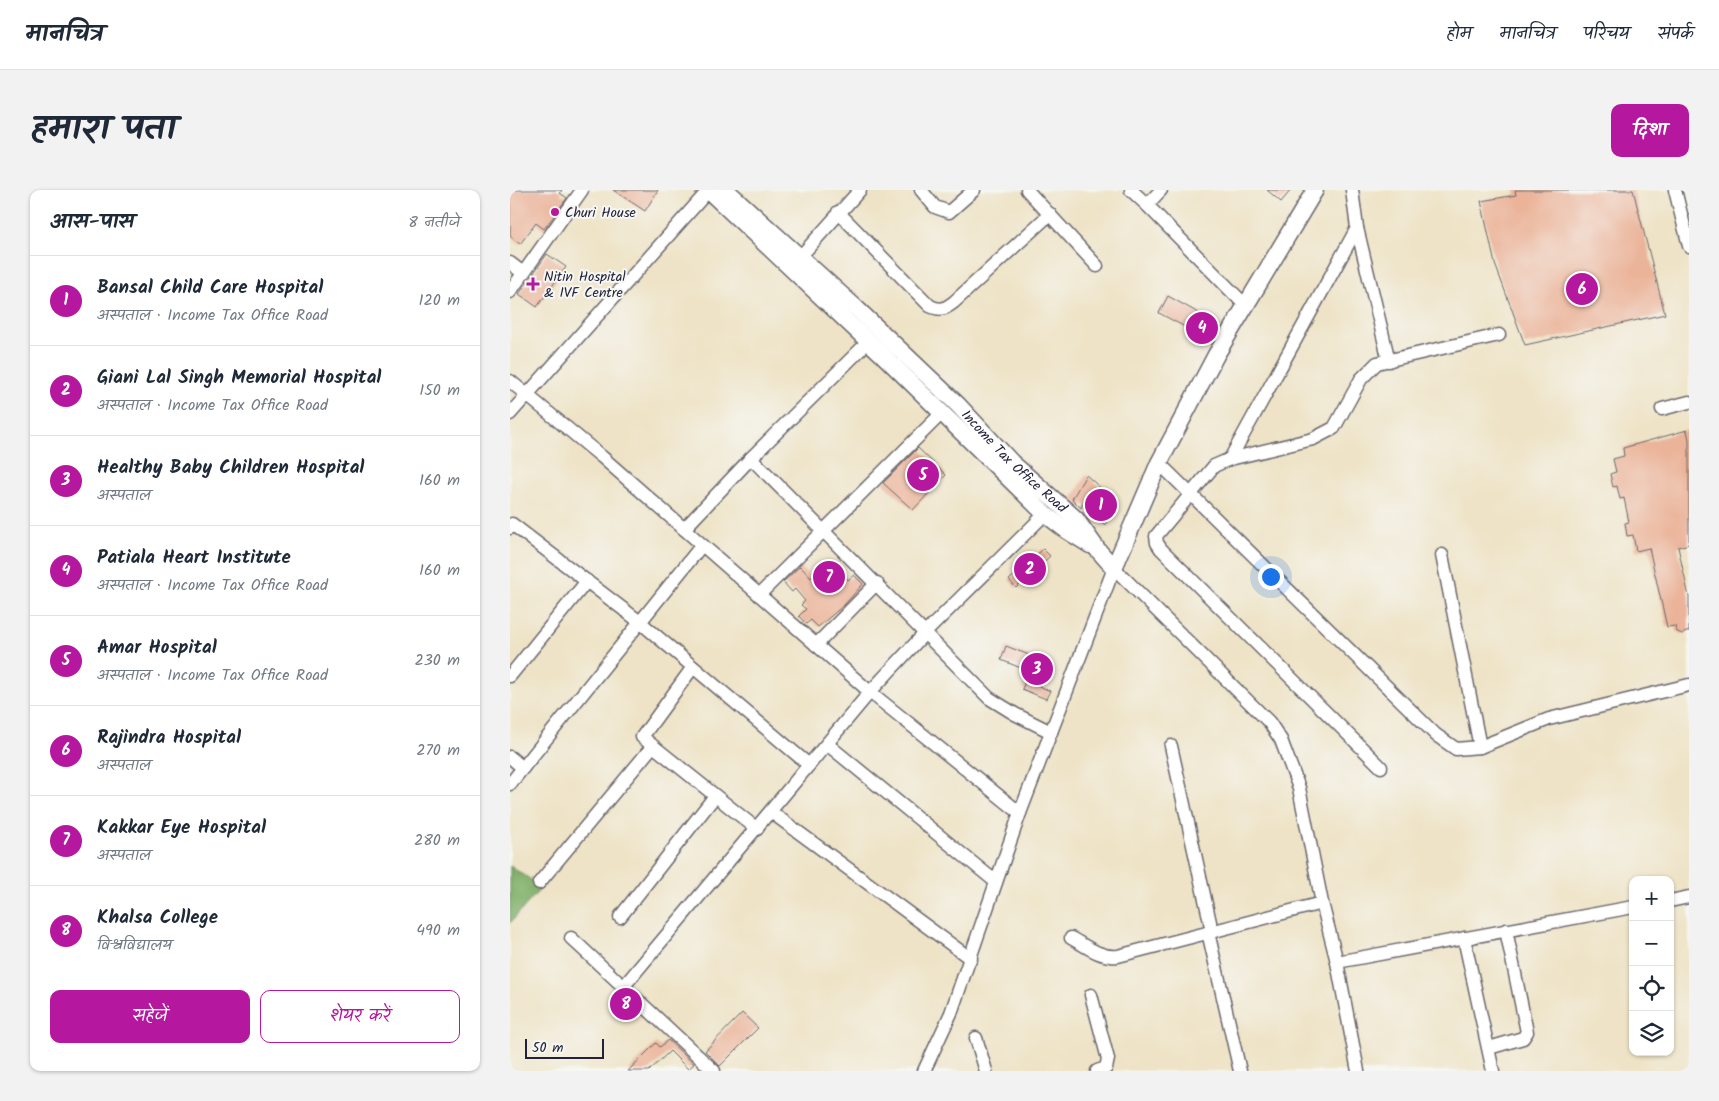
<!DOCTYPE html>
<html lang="hi">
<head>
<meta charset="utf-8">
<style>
  :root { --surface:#fff; --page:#f2f2f3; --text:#1f2937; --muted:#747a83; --line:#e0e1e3; --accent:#b5179e }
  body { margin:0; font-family:Kalam,"Playpen Sans Deva",sans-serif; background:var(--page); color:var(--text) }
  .controls { position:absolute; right:15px; bottom:15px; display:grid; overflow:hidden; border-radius:10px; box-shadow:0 1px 4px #0004 }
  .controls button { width:45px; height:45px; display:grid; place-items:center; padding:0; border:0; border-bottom:1px solid var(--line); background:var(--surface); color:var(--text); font:25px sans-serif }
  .scale { position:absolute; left:15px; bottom:12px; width:79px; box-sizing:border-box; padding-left:5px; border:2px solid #22223b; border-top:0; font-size:14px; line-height:18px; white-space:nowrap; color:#22223b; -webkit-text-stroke:4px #f6f6f2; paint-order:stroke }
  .you { position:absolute; left:760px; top:386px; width:18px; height:18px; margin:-12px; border:4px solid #fff; border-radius:50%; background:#1a73e8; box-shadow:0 0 0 8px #1a73e833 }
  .badge { display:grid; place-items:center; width:32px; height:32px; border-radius:50%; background:var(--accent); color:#fff; font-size:16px; font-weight:700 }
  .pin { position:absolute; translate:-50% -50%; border:2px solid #fff; box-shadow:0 1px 5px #0006 }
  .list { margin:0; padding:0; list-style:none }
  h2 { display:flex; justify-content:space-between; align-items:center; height:65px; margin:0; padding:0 20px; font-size:21px }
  h2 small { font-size:16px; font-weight:400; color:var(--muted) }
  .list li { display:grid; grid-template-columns:32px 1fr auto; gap:15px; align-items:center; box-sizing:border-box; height:90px; padding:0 20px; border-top:1px solid var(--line) }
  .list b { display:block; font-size:19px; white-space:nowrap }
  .list p { margin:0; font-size:16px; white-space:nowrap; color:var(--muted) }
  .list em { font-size:16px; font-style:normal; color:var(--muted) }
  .actions { display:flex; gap:10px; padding:15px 20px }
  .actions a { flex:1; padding:11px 0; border:1px solid var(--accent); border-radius:10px; text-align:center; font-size:18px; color:var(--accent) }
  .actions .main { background:var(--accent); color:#fff }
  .icon { flex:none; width:28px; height:28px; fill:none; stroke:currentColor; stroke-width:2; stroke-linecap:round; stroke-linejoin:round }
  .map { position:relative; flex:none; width:1179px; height:881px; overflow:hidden; border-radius:10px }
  header { display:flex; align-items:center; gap:30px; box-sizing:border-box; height:70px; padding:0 25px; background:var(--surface); border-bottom:1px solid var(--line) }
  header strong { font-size:24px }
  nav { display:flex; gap:28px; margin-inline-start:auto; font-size:18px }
  .intro { display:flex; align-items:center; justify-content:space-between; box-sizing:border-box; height:120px; padding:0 30px }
  h1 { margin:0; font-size:35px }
  .button { padding:12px 22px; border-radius:10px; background:var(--accent); color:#fff; font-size:18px; font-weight:700 }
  main { display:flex; gap:30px; padding:0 30px }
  aside { flex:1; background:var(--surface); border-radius:10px; box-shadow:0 1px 4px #0004 }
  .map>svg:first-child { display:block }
</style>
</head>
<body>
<header>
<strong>मानचित्र</strong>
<nav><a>होम</a><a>मानचित्र</a><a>परिचय</a><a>संपर्क</a></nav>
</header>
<div class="intro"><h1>हमारा पता</h1><a class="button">दिशा</a></div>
<main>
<aside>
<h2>आस-पास<small>8 नतीजे</small></h2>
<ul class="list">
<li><span class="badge">1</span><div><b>Bansal Child Care Hospital</b><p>अस्पताल · Income Tax Office Road</p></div><em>120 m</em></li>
<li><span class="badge">2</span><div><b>Giani Lal Singh Memorial Hospital</b><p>अस्पताल · Income Tax Office Road</p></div><em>150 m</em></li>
<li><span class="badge">3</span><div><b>Healthy Baby Children Hospital</b><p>अस्पताल</p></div><em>160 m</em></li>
<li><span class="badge">4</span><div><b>Patiala Heart Institute</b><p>अस्पताल · Income Tax Office Road</p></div><em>160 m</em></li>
<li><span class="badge">5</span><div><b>Amar Hospital</b><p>अस्पताल · Income Tax Office Road</p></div><em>230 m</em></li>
<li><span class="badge">6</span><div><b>Rajindra Hospital</b><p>अस्पताल</p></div><em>270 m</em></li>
<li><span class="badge">7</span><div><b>Kakkar Eye Hospital</b><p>अस्पताल</p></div><em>280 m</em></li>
<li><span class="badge">8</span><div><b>Khalsa College</b><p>विश्वविद्यालय</p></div><em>490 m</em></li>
</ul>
<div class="actions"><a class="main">सहेजें</a><a>शेयर करें</a></div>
</aside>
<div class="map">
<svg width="1179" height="881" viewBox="0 0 1179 881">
  <rect width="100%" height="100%" fill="#f6f6f2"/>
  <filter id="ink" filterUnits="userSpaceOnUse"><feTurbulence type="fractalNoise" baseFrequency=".02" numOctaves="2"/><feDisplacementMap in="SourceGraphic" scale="10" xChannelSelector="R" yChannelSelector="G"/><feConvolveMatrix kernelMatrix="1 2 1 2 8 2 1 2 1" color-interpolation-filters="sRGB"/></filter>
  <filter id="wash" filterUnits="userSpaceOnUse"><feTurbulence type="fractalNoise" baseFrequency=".0096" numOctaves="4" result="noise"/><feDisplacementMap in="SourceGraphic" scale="20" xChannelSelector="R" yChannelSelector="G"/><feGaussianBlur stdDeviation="1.12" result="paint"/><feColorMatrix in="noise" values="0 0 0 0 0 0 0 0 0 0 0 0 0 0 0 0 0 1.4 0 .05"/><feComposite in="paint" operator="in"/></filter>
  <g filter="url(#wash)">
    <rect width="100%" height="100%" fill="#eee3c6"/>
    <path fill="#80b069" stroke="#516952" d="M 0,676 L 32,697 L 0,733 Z"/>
    <g id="blocks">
      <g fill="#ebb49a">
        <path d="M 0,0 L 52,0 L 50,3 L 57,8 L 34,39 L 26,33 L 10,54 L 0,46 Z"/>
        <path d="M 103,0 L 148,0 L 135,21 Z"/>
        <path d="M 757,0 L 781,0 L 771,12 Z"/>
        <path d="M 1005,0 L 1123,0 L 1155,124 L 1015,155 L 985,74 L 971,11 L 1006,5 Z"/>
        <path d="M 37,64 L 56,77 L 27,117 L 9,104 Z"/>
        <path d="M 658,106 L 710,135 L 701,151 L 649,123 Z"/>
        <path d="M 1177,240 L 1179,250 L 1179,354 L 1168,357 L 1179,407 L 1179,441 L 1172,444 L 1166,441 L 1165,436 L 1157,437 L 1139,358 L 1126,361 L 1123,345 L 1117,346 L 1115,333 L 1119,332 L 1114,308 L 1110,309 L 1107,296 L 1103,297 L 1100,284 L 1106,282 L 1103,269 L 1114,266 L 1113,258 Z"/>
        <path d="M 408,258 L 436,285 L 403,320 L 373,293 Z"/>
        <path d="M 576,285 L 594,301 L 595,300 L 606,314 L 595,335 L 573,313 L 571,318 L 562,309 Z"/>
        <path d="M 533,359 L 540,366 L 506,398 L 499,390 Z"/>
        <path d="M 324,373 L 338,390 L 344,385 L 353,394 L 334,415 L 308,437 L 301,430 L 296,434 L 289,426 L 296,419 L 291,415 L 295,411 L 285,399 L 282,402 L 273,392 L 290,376 L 301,388 L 311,379 L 314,382 Z"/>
        <path d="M 496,456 L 537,472 L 527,495 L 540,501 L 536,509 L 512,499 L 518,485 L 510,481 L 511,478 L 491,470 Z"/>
        <path d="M 232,823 L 248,838 L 210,876 L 195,861 Z"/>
        <path d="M 158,850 L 184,874 L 178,879 L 160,861 L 139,881 L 118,881 L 146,853 L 150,857 Z"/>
      </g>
    </g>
  </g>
  <g filter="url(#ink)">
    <use href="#blocks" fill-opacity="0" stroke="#69666c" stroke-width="1"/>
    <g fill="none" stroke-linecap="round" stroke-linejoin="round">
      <g stroke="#69666c" stroke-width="15">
        <g id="minor">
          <path d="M 411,0 L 425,17 L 439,22 L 464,0"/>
          <path d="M 517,0 L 587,76"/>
          <path d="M 621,0 L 637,15 L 651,0"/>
          <path d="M 842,0 L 847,38 L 879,171"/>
          <path d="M 1165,0 L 1179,56"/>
          <path d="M 637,15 L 735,115"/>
          <path d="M 328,22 L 420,116 C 431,121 435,119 444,112 L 540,24"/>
          <path d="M 289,68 L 350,0"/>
          <path d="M 0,73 L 13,83"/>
          <path d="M 0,102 L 72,0"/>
          <path d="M 358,152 L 241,268 L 479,508 L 505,524 L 541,542"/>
          <path d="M 0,191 L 92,267 L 360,502 L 510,623"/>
          <path d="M 1152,219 L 1179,212"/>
          <path d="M 0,224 L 198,1"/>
          <path d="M 720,269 L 847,38"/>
          <path d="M 649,273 L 926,545 L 946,559 L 970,557 L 1039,529 L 1179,495"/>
          <path d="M 0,338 L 2,334 L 130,432 L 299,575"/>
          <path d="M 174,339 L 241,268"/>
          <path d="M 932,365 L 970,557"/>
          <path d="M 249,405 L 431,224"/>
          <path d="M 306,455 L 367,393"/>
          <path d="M 183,477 L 132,547 L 247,639"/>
          <path d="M 0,486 L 77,391"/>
          <path d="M 317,554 L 486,692"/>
          <path d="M 661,556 L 702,741"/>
          <path d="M 0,567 L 13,578"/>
          <path d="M 871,577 L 651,359 L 647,353 L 646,346 L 704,276 L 720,269 L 803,249 L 824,238 L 851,189 L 867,173 L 989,145"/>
          <path d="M 0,594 L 192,355"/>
          <path d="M 261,622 L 461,769"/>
          <path d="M 29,693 L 142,557"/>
          <path d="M 1160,711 L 1179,707"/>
          <path d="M 110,727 L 205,606"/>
          <path d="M 698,742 L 730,881"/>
          <path d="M 61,748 L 204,881"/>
          <path d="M 561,748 C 576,756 590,768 608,766 L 812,713"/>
          <path d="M 954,748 L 983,881"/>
          <path d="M 827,772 L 1123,717"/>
          <path d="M 114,796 L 360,502 L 416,442 L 535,324"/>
          <path d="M 581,805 L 598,869 L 596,878 L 587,881"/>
          <path d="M 466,848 L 476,881"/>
          <path d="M 979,858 L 1013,848 L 1017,842 L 996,740"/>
          <path d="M 414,881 L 441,823 L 510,623 L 604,378 L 759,532 L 771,550 L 789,598 L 812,713 L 827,772 L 848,881"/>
        </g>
      </g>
      <g stroke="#69666c" stroke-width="19">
        <g id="major">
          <path d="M 198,0 L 375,167 L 535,324 L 556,340 L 580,355"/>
          <path id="s1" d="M 216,0 L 346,118 L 448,215 L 502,273 L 566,329 L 587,359 L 604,378 L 649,273 L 706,165 L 805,0"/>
        </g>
      </g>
      <use href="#minor" stroke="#fff" stroke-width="12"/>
      <use href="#major" stroke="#fff" stroke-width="16"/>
    </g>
  </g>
  <g fill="#b5179e" stroke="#f6f6f2" stroke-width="2">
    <circle cx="45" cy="22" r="5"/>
    <path d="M20.5 86.5h5v5h5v5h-5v5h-5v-5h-5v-5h5z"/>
  </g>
  <g text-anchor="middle" stroke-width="4" stroke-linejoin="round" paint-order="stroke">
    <g font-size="14" fill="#22223b" stroke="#f6f6f2" text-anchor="start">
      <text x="55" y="27">Churi House</text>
      <text x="34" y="91">Nitin Hospital<tspan x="34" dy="16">&amp; IVF Centre</tspan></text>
    </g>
    <g font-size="14" fill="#22223b" stroke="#f6f6f2">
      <text dy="5" stroke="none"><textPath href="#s1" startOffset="396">Income Tax Office Road</textPath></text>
    </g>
  </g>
</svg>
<div class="controls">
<button>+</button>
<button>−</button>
<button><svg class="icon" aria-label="locate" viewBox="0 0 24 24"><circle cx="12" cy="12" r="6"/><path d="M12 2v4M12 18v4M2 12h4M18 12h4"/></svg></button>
<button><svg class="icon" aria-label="layers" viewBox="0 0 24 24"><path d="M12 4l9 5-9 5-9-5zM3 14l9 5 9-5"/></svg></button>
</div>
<div class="scale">50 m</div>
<div class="you"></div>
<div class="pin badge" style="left:591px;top:315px">1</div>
<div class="pin badge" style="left:520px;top:379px">2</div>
<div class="pin badge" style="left:527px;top:479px">3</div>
<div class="pin badge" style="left:692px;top:138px">4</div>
<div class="pin badge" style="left:413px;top:285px">5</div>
<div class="pin badge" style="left:1072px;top:99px">6</div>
<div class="pin badge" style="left:319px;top:387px">7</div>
<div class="pin badge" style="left:116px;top:814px">8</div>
</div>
</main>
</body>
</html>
